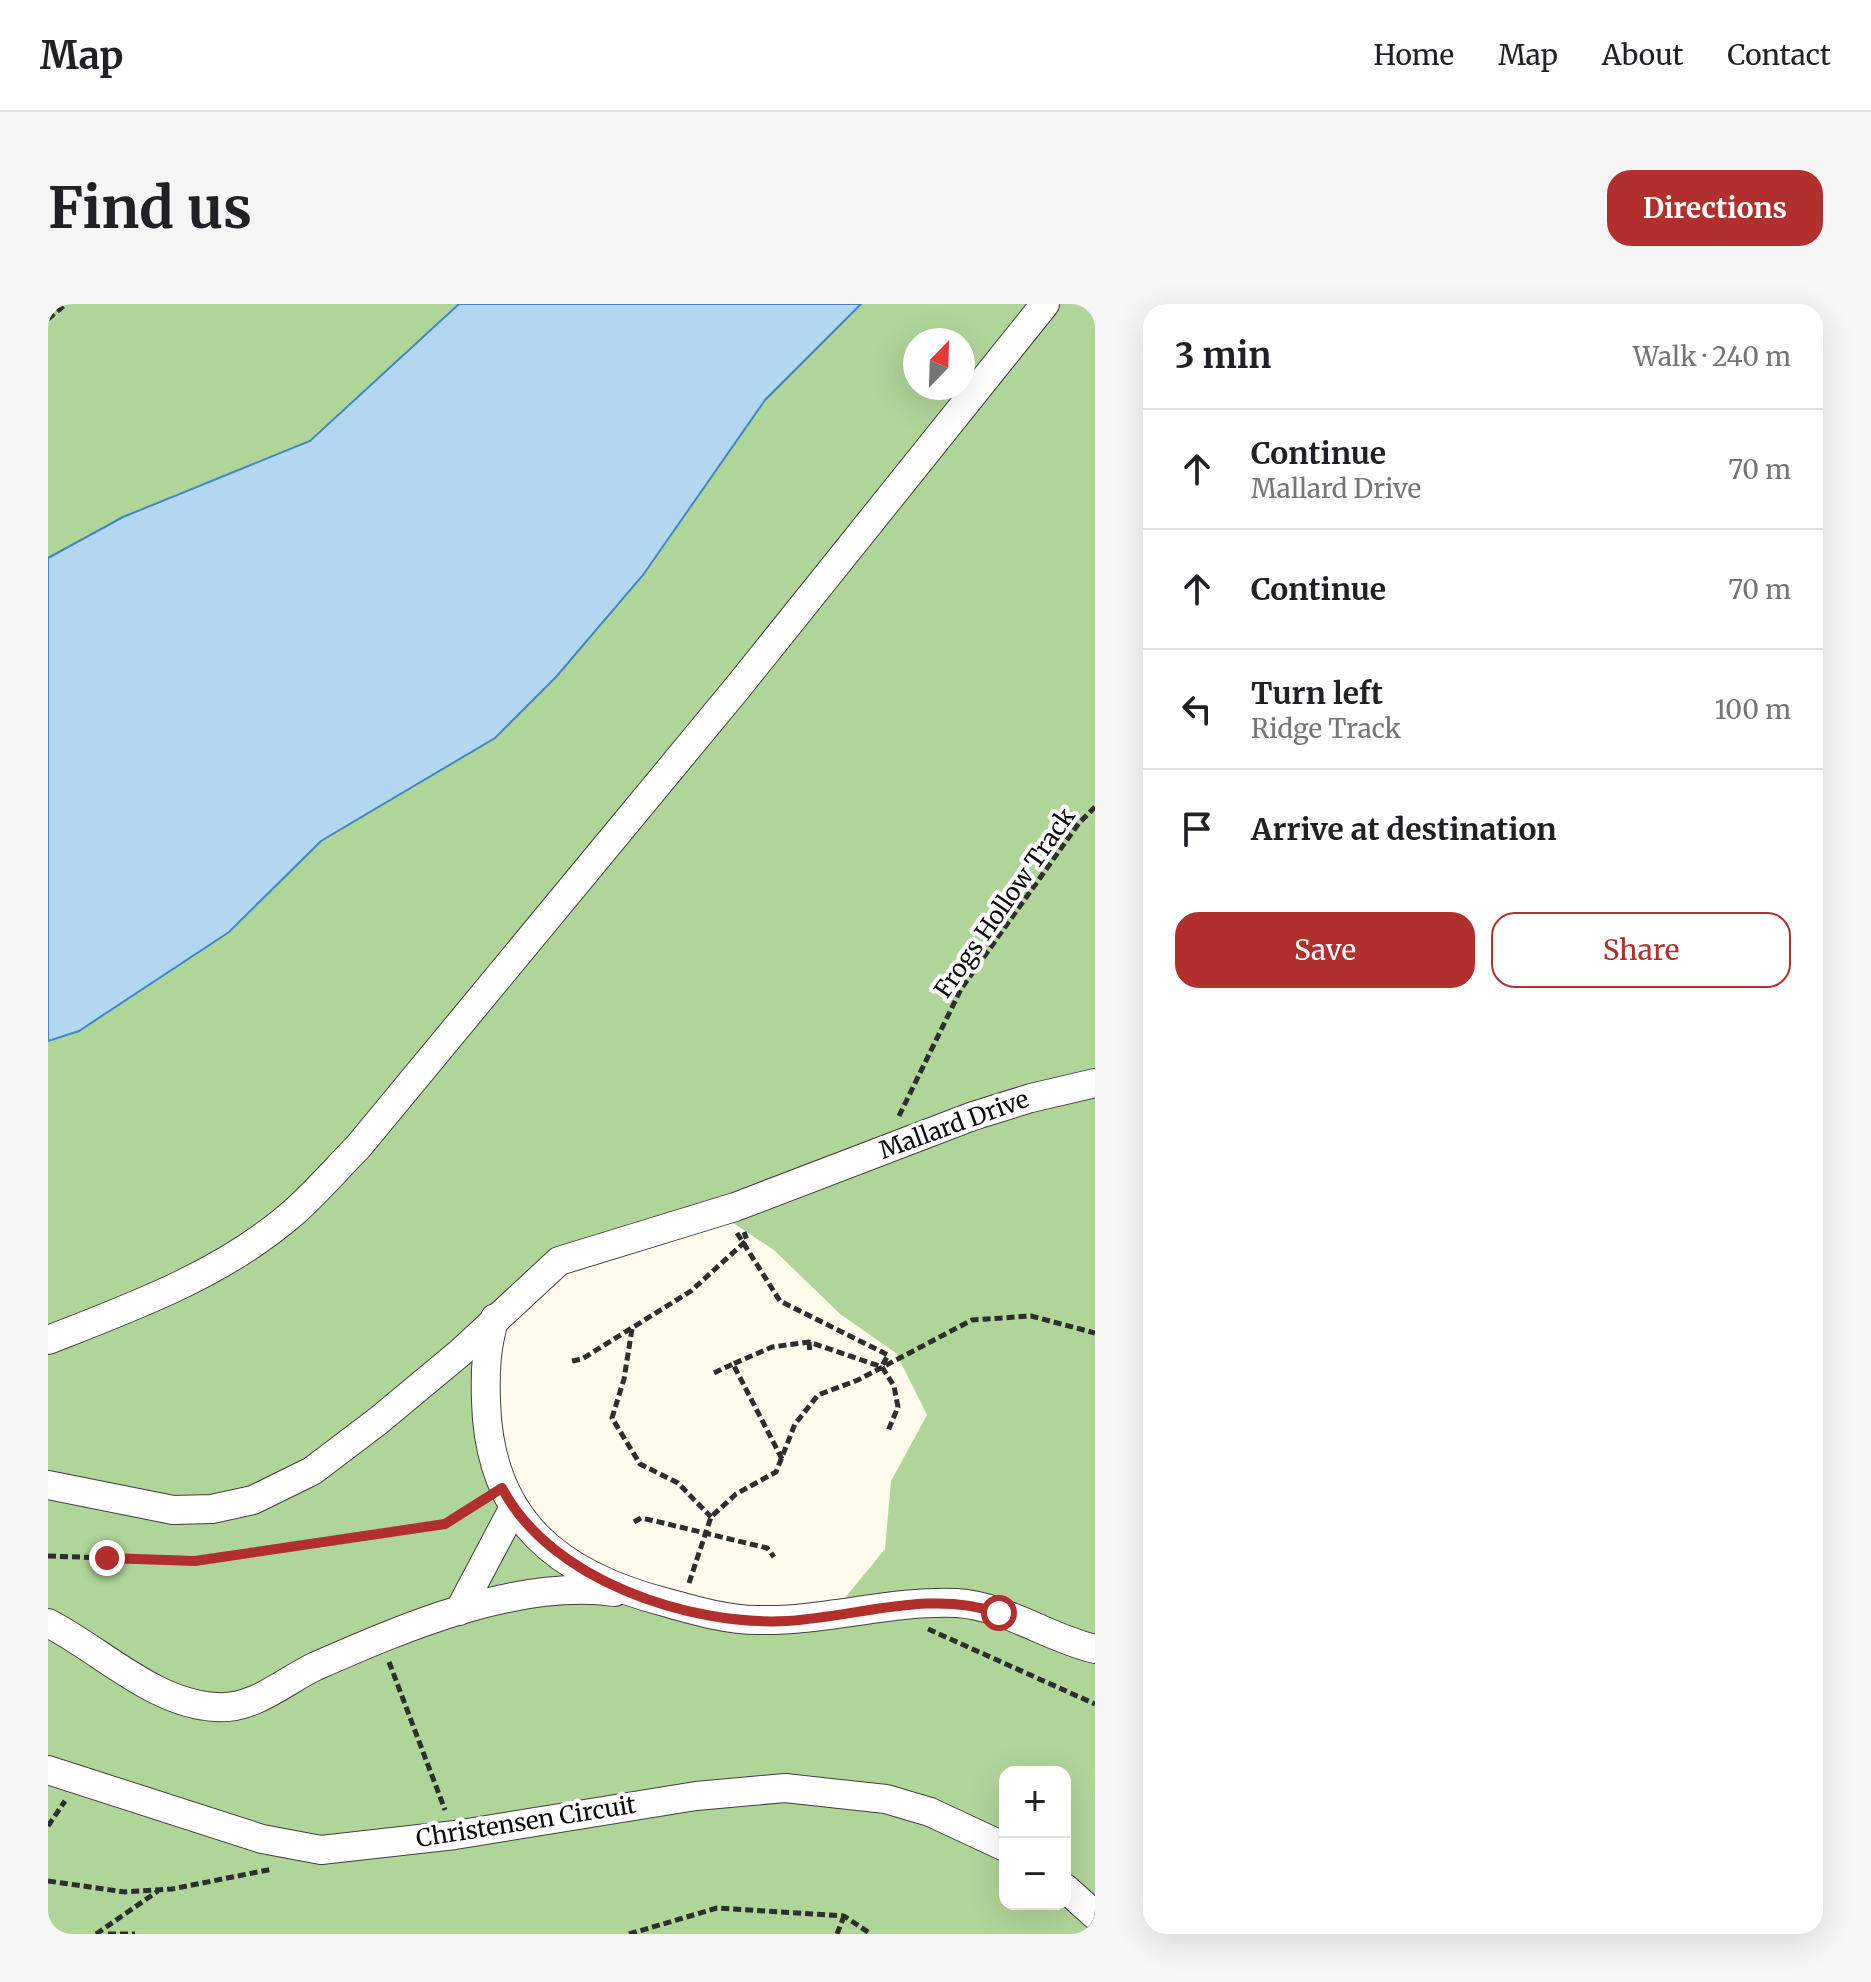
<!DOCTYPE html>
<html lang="en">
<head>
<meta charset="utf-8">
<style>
  :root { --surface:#fff; --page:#f6f6f6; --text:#202124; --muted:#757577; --line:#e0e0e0; --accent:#b1302e }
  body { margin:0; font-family:Merriweather,serif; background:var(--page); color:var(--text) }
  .controls { position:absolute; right:24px; bottom:24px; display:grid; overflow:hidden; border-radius:16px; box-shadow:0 8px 32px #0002 }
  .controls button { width:72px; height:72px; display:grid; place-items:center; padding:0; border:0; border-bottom:2px solid var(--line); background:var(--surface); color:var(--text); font:40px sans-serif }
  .compass { position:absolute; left:855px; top:24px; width:72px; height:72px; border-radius:50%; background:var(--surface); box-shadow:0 8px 32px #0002; rotate:23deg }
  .stop { position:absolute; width:24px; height:24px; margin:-18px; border:6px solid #b1302e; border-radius:50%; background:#fff }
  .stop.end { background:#b1302e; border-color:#fff; box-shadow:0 2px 8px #0008 }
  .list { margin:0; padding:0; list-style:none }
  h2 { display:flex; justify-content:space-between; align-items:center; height:104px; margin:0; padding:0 32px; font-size:34px }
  h2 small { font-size:26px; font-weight:400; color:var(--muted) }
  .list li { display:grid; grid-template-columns:52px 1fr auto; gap:24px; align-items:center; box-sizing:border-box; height:120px; padding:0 32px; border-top:2px solid var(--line) }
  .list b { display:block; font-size:30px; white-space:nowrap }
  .list p { margin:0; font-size:26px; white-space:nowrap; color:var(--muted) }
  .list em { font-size:26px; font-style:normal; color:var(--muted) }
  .actions { display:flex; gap:16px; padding:24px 32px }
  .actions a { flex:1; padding:18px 0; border:2px solid var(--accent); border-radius:24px; text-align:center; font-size:28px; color:var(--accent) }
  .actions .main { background:var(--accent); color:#fff }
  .icon { flex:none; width:44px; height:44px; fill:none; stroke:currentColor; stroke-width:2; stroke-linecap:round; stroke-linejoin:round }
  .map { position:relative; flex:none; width:1047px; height:1630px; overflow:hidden; border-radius:24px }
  header { display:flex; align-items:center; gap:48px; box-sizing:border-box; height:112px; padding:0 40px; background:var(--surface); border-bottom:2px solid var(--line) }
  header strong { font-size:38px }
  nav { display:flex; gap:44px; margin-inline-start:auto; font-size:28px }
  .intro { display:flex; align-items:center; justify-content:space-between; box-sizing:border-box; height:192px; padding:0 48px }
  h1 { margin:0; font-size:56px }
  .button { padding:20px 36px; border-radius:24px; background:var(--accent); color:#fff; font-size:28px; font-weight:700 }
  main { display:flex; gap:48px; padding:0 48px }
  aside { flex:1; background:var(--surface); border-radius:24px; box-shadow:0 8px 32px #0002 }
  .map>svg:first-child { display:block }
</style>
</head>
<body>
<header>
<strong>Map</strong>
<nav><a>Home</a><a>Map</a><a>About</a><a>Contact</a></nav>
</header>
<div class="intro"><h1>Find us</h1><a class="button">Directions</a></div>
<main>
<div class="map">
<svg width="1047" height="1630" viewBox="0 0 1047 1630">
  <rect width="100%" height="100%" fill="#fefbec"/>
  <g fill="#b0d599" fill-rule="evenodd">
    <path d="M 0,0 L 411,0 L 262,137 L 75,213 L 0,254 Z"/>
    <path d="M 812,0 L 1047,0 L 1047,1630 L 0,1630 L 0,737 L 31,726 L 181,628 L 273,537 L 447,434 L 594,271 L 717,96 ZM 867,36 L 915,36 L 915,84 L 867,84 ZM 682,917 L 726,946 L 792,1010 L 848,1049 L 879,1111 L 843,1177 L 837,1245 L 783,1311 L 584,1290 L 465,1205 L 437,1073 L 448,1013 L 525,951 ZM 957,1468 L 1017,1468 L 1017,1600 L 957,1600 Z"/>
  </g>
  <path fill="#b4d7f1" stroke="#4087c3" stroke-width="2" d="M 411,0 L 813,0 L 717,96 L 595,271 L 508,373 L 447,434 L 273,537 L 181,628 L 31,727 L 0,737 L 0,254 L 75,213 L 262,137 Z"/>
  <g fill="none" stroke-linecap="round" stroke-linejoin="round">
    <g stroke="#3f3f3f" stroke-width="30">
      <g id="minor">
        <path d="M 447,1014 C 438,1042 437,1068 438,1097 C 441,1216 510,1271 620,1299 C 649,1307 680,1316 709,1316 C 776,1318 842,1296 909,1299 C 957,1302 1000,1334 1047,1345"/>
        <path d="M 0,1036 C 85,1003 175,970 245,909 C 268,889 288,865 310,843 L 690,383 L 997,0"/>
        <path d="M 0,1181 L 125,1206 L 164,1205 L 205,1196 L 264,1167 L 330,1117 L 413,1048 L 511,957 L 687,903 L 925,812 L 983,794 L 1047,779"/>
        <path d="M 411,1307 L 465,1205"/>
        <path d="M 0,1319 C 53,1346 106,1400 168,1403 C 206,1406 236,1377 268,1362 C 357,1323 468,1275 567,1288"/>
        <path d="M 0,1466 L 214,1535 L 273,1546 L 407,1531 L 648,1492 L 737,1484 L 838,1495 L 882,1508 L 957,1543"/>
        <path d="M 1017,1584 L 1047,1611"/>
      </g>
    </g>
    <g stroke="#2e2e2e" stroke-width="5" stroke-dasharray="8 4" stroke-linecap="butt">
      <path d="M 0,15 L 18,0"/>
      <path d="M 851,812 L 913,685 L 1031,519 L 1047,503"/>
      <path d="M 689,929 L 732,997 L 840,1051 L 834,1062"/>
      <path d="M 584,1025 L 576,1075 L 564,1114 L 592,1160 L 630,1179 L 663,1213"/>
      <path d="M 761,1038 L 762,1049"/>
      <path d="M 524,1057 L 534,1055 L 643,987 L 699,936 L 696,928"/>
      <path d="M 666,1069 L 685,1060"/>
      <path d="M 734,1155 L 685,1060 L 724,1043 L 761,1038 L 834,1063 L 846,1082 L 850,1103 L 840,1127"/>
      <path d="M 586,1218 L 593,1214 L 607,1217 L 719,1244 L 726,1253"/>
      <path d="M 0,1252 L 147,1257 L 397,1220 L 434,1197"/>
      <path d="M 641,1279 L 663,1213 L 688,1190 L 728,1168 L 747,1120 L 770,1091 L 810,1076 L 924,1016 L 983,1012 L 1047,1029"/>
      <path d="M 880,1325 L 1047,1400"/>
      <path d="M 341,1358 L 397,1506"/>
      <path d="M 0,1522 L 17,1497"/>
      <path d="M 0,1577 L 77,1588 L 124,1585 L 225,1565"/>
      <path d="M 48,1630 L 110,1587"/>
      <path d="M 60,1630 L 87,1630"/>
      <path d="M 581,1630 L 669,1604 L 796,1612 L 823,1630"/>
      <path d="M 789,1630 L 796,1612"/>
    </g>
    <use href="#minor" stroke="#fff" stroke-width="28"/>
  </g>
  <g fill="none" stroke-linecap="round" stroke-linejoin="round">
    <path stroke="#b1302e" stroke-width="10" d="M 59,1254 L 147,1257 L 397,1220 L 454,1184 C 502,1276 641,1322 739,1317 C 810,1313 881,1285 951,1309"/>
  </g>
  <g text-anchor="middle" stroke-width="8" stroke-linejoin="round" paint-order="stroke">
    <g font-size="24" fill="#0c0c0c" stroke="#fff">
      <text transform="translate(957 599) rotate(-55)" y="8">Frogs Hollow Track</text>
      <text transform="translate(906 821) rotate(-20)" y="8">Mallard Drive</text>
      <text transform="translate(478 1518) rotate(-9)" y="8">Christensen Circuit</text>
    </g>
  </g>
</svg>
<div class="controls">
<button>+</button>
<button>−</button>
</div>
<svg class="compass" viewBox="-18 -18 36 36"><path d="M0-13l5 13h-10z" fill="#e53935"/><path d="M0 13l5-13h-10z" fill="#757577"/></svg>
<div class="stop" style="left:951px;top:1309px"></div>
<div class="stop end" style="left:59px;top:1254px"></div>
</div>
<aside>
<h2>3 min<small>Walk · 240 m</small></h2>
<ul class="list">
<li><svg class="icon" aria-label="ahead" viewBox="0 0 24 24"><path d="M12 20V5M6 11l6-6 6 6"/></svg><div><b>Continue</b><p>Mallard Drive</p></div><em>70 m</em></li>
<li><svg class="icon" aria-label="ahead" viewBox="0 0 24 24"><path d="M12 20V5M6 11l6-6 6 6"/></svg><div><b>Continue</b></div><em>70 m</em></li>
<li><svg class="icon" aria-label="left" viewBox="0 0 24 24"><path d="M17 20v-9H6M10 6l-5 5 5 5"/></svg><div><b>Turn left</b><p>Ridge Track</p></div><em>100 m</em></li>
<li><svg class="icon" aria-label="arrive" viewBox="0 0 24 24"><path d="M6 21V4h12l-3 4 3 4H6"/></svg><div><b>Arrive at destination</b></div></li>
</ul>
<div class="actions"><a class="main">Save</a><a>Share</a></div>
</aside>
</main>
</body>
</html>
